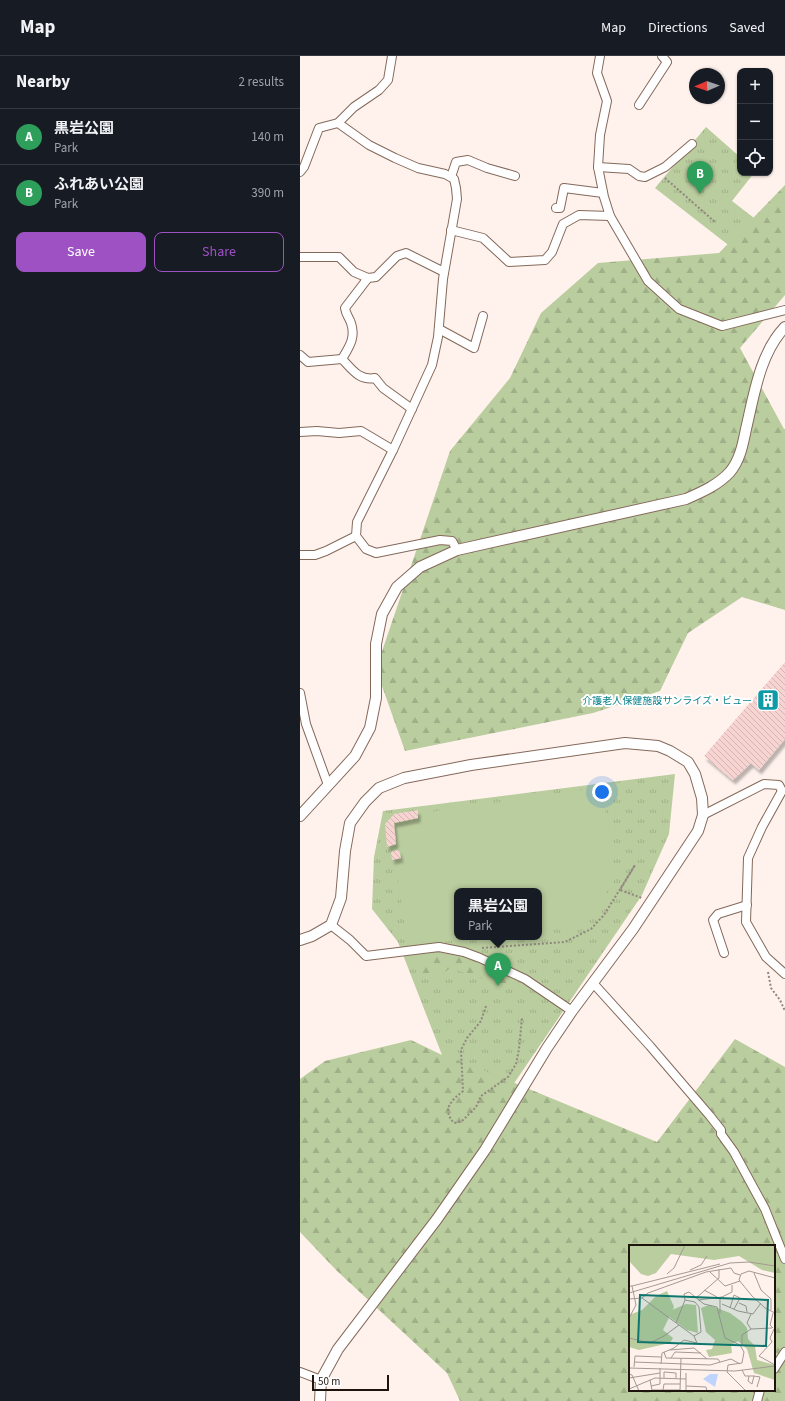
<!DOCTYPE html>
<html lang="en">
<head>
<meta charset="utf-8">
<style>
  :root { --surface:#171b24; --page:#20242c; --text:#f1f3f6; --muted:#9ea1a6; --line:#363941; --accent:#9e51c2 }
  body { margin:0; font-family:"Source Sans 3","Noto Sans JP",sans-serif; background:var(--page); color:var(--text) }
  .controls { position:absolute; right:12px; top:12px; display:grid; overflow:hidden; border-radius:8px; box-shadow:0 1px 3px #0004 }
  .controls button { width:36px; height:36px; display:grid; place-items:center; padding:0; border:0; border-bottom:1px solid var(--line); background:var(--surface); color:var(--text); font:20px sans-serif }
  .compass { position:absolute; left:389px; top:12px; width:36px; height:36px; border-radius:50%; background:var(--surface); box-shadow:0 1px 3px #0004; rotate:268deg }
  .scale { position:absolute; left:12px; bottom:10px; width:77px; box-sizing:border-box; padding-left:4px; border:2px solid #1e140e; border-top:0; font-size:11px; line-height:14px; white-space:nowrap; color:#1e140e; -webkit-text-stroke:3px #fff; paint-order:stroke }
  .you { position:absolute; left:302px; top:736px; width:14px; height:14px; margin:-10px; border:3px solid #fff; border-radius:50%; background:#1a73e8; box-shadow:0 0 0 6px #1a73e833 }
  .badge { display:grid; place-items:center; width:26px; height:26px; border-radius:50%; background:var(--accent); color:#fff; font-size:13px; font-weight:700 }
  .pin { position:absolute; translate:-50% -33px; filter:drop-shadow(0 1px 2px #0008) }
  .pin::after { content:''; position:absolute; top:21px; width:14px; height:12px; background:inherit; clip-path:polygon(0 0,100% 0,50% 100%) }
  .popup { position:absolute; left:154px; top:832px; width:88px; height:52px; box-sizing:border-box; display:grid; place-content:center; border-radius:8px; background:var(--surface); filter:drop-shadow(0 1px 3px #0005); font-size:13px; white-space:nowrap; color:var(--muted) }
  .popup b { font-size:15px; color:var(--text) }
  .popup::after { content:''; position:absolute; left:50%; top:100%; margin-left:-8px; border:8px solid transparent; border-top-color:var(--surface) }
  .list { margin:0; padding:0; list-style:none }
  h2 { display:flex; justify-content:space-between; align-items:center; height:52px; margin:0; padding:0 16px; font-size:17px }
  h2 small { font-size:13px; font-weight:400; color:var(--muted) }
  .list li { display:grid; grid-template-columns:26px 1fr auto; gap:12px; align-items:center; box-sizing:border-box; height:56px; padding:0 16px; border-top:1px solid var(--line) }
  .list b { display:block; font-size:15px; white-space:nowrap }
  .list p { margin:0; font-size:13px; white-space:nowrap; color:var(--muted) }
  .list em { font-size:13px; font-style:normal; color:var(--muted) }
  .actions { display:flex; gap:8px; padding:12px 16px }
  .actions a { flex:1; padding:9px 0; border:1px solid var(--accent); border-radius:8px; text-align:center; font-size:14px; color:var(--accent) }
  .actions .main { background:var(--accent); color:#fff }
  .icon { flex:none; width:22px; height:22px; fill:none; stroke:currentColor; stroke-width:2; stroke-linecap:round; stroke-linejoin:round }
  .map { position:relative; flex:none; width:485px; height:1345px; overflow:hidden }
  header { display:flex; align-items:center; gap:24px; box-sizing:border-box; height:56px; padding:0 20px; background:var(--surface); border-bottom:1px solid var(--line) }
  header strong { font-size:19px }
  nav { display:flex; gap:22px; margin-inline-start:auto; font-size:14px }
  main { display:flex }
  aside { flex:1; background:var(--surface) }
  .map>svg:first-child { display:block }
</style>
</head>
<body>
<header>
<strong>Map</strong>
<nav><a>Map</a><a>Directions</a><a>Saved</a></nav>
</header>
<main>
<aside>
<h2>Nearby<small>2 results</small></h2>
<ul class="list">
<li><span class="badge" style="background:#2e9e5b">A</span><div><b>黒岩公園</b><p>Park</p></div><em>140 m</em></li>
<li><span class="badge" style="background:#2e9e5b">B</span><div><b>ふれあい公園</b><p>Park</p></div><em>390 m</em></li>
</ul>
<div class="actions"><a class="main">Save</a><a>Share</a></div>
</aside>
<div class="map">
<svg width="485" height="1345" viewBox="0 0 485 1345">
  <defs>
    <pattern id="grass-tufts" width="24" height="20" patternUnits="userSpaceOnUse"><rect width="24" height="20" fill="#bacd9e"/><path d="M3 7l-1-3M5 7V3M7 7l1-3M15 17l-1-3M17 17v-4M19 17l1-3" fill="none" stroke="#9faf87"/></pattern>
    <pattern id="forest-firs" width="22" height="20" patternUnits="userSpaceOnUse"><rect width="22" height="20" fill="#bacd9e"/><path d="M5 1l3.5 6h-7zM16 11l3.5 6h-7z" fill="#9faf87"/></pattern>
    <pattern id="building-back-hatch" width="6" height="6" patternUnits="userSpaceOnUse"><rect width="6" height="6" fill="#f7d4d1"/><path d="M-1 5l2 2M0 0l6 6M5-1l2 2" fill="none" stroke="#d3b5b2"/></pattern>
    <filter id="shadow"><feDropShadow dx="2.5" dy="4.5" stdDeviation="1" flood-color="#0004"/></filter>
  </defs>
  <rect width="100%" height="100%" fill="#fff2ec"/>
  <g fill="url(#grass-tufts)" fill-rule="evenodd">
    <path d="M 406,71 L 440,101 L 440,117 L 454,117 L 432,145 L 458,165 L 436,195 L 355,132 Z"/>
    <path d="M 375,718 L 369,778 L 342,839 L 179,1079 L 141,1063 L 142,999 L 98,886 L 72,853 L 74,801 L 83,755 ZM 157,835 L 239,835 L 239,881 L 157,881 Z"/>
  </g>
  <g fill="url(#forest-firs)" fill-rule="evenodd">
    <path d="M 485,129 L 485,239 L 440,292 L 484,373 L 485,373 L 485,554 L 442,541 L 388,577 L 360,635 L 293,657 L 105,695 L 76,613 L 150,395 L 210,322 L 241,257 L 298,207 L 419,197 Z"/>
    <path d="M 149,897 L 194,913 L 224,933 L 202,929 L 150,912 L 139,921 L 125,923 L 118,907 L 119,903 L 131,898 Z"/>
    <path d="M 435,983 L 485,1011 L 485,1345 L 160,1345 L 147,1317 L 37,1215 L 0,1176 L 0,1023 L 25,1005 L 111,984 L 142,999 L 166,1007 L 357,1086 ZM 330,1190 L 474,1190 L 474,1334 L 330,1334 Z"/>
  </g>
  <path fill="#bacd9e" d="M 302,731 L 315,823 L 291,861 L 284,866 L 239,872 L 239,835 L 157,835 L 157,881 L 177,881 L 108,891 L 89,762 Z"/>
  <g fill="url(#building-back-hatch)" filter="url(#shadow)">
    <path d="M 485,606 L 485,683 L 459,714 L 451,707 L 433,724 L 404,700 Z"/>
    <path d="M 118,754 L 118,762 L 94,767 L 96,788 L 87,791 L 85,768 L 94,758 Z"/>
    <path d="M 99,794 L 101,802 L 92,804 L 91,796 Z"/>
  </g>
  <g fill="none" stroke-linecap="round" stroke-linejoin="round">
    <g stroke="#84695b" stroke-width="10">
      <g id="minor">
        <path d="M 339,49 L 367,6 L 362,0"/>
        <path d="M 38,67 L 69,89 L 95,102 L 118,112 L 145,118 L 154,123 L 156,132 L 157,143 L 143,223 L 138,281 L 132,309 L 93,394 L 57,466 L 56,480 L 66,493 L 76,497 L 140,484 L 152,485 L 157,494"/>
        <path d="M 298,111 L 329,113 L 339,120 L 345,121 L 365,111 L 392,88"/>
        <path d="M 0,116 L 4,111 L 19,72 L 38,67 L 54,51 L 79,34 L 88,24 L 92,0"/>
        <path d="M 151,121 L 156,106 L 168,104 L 187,112 L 215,120"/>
        <path d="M 256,152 L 260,152 L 264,132 L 303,137"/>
        <path d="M 310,160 L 348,225 L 379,253 L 422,270 L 485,254"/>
        <path d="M 151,174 L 183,182 L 209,206 L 245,204 L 252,196 L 263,168 L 279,159 L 310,160 L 304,141 L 298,111 L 300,79 L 307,45 L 297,17 L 300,0"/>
        <path d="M 0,201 L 39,201 L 54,216 L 68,222"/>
        <path d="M 139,273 L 174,292 L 183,260"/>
        <path d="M 0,299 L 8,306 L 42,303 C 52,313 59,325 75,322 L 83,332 L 112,353"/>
        <path d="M 42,303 C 49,291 56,282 51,267 C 49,261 46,259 45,252 L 68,222 L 76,221 L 97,200 L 106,197 L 144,216"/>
        <path d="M 0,376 L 17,375 L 39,377 L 61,375 L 93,394"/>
        <path d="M 0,499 L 15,499 L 26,495 L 56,480"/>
        <path d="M 0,637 L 6,668 L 28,729"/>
        <path d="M 403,759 L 464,728 L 479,729 L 482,735 L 462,771 L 448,802 L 446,866 L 466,901 L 485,918"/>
        <path d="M 31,869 L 50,884 L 66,900 L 139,891 L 164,896 L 180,902 L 225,923 L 272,955"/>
        <path d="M 424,897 L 413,864 L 418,858 L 447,849"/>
        <path d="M 293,927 L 350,990 L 410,1060 L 421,1074 L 421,1078 L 434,1096 L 465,1153 L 485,1203"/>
        <path d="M 474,1313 L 485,1296"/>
        <path d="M 0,1316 L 21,1324"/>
        <path d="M 457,1345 L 460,1334"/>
      </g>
    </g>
    <g stroke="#84695b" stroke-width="12">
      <g id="tertiary">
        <path d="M 0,760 L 55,700 L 70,672 L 76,642 L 76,588 L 82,558 L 97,531 L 120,511 L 157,494 L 386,443 C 402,436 418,429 430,416 C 440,404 443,388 446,373 C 454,339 460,297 485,271"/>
        <path d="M 0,884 L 12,880 L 31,869 L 41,842 L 45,795 L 50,767 L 65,746 L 79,732 L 104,722 L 171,709 L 325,687 L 358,690 L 370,695 L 388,706 L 395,718 L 402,742 L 403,759 L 398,775 L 333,873 L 272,955 L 247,992 L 185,1094 L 137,1163 L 38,1293 L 21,1324 L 20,1345"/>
      </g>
    </g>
    <g stroke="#918680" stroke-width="2" stroke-dasharray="2 2" stroke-linecap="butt">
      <path d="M 365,122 L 415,166"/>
      <path d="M 182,892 L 265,886 L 291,873 L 304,859 L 335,809 L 320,834 L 342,842"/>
      <path d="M 468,916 L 471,932 L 480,944 L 485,955"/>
      <path d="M 186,950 L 181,965 L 167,982 L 161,994 L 163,1035 C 152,1044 141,1053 154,1067 L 162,1065 L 176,1051 L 181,1040 L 208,1021 L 216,1008 L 219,993 L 222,962"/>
    </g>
    <use href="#minor" stroke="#fff" stroke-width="8"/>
    <use href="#tertiary" stroke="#fff" stroke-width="10"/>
  </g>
  <defs>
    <g id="building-square" transform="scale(1.15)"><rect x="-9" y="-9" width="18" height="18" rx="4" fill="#0f9aa8" stroke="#fff"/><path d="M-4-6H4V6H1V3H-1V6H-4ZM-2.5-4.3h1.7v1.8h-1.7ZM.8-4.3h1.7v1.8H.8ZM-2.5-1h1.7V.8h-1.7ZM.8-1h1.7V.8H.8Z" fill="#fff"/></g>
  </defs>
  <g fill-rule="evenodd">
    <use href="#building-square" x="468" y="644"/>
  </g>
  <g text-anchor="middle" stroke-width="4" stroke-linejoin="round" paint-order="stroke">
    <g font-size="10" fill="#0d838f" stroke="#fff" text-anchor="end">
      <text x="452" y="648">介護老人保健施設サンライズ・ビュー</text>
    </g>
  </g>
  <g transform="translate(329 1189)">
    <rect width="146" height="146" fill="#fff2ec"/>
    <path d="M 57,59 L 67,60 L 69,88 L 58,85 L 35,68 L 37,65 L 43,65 Z" fill="#bacd9e"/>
    <path d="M 0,0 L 146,0 L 146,28 L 133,25 L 110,11 L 85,15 L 42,9 L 27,28 L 19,31 L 12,29 L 0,16 ZM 38,46 L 45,62 L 34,85 L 44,93 L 41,98 L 10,105 L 0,102 L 0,70 L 13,65 L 27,51 ZM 80,60 L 101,68 L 113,77 L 118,83 L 119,94 L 126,101 L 128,115 L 146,120 L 146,135 L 125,128 L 118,104 L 109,96 L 102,100 L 103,108 L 80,112 L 77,105 L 83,104 L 86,95 L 77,87 L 72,63 Z" fill="#bacd9e"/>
    <path d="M 66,61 L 68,81 L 59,82 L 55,79 L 54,62 Z" fill="#bacd9e"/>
    <path d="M 81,129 L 89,129 L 86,142 L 74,134 Z" fill="#bfd4fc"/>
    <path fill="none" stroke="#a59993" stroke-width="1" d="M 61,25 L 72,20 L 78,11M 81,27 L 96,41 L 111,36M 125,28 L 132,45 L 142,54 L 142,65M 38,29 L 45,23 L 56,0M 146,33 L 120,26 L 112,29 L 110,35 L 123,51 L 136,63 L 146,68M 0,41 L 3,41 L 7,60 L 0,73M 3,41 L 91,19M 75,45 L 88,52M 0,48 L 101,18 L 120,17 L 146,21M 13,53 L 19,48 L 77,27 L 102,23 L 105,28 L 111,30M 67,53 L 90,33 L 90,24M 0,54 L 13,53 L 65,91 L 72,87 L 70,62 L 66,57 L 56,55 L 55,49 L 60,47 L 75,59 L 88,62 L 96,93 L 111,100 L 115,107 L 113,118 L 99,120 L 98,127 L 117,146M 69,55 L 93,52 L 103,47 L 103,40M 110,58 L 117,61 L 118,67M 93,59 L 109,66 L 124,69 L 132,58M 101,63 L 105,50 L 111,53 L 105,64M 91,68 L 91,53M 122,69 L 118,78 L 122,84 L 143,83M 47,78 L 56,55M 144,83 L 141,80 L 144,68M 145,84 L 141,93 L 143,97 L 130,111 L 146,120M 0,93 L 21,98 L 35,91 L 50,80M 113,101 L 113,90 L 122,84M 41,105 L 65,103 L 78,114M 35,107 L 37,113 L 89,114 L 91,117M 42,113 L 46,107 L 72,108M 5,117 L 81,120 L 102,114 L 111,119M 32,119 L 33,108 L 45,103 L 55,95 L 68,98 L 65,91M 5,122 L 6,111 L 32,112M 0,123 L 106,126 L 146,121M 113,125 L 116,131 L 125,131 L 123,139 L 119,136 L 120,131M 0,129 L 3,130 L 10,146M 125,131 L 131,132 L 128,142M 0,133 L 31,128M 35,133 L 35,127 L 47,128 L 47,133M 21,135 L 23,145 L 51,145M 22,141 L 31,139 L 31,123M 57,141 L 77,142 L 78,146M 0,144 L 26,133 L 57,134M 34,145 L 35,139 L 51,139M 51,146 L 52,113M 57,146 L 57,128"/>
    <path fill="#0f766e" fill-opacity="0.15" stroke="#0f766e" stroke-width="2" d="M 11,50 L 139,55 L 137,101 L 9,97 Z"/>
    <rect width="146" height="146" fill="none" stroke="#1e140e" stroke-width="2"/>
  </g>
</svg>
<div class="controls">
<button>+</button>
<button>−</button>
<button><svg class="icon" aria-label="locate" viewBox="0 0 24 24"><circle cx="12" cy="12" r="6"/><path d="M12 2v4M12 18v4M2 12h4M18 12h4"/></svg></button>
</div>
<svg class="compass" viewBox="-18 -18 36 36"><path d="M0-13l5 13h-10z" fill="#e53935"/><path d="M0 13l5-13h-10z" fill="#9ea1a6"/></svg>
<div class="scale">50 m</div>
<div class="you"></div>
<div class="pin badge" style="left:198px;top:930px;background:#2e9e5b">A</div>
<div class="popup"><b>黒岩公園</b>Park</div>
<div class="pin badge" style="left:400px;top:138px;background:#2e9e5b">B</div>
</div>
</main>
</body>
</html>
